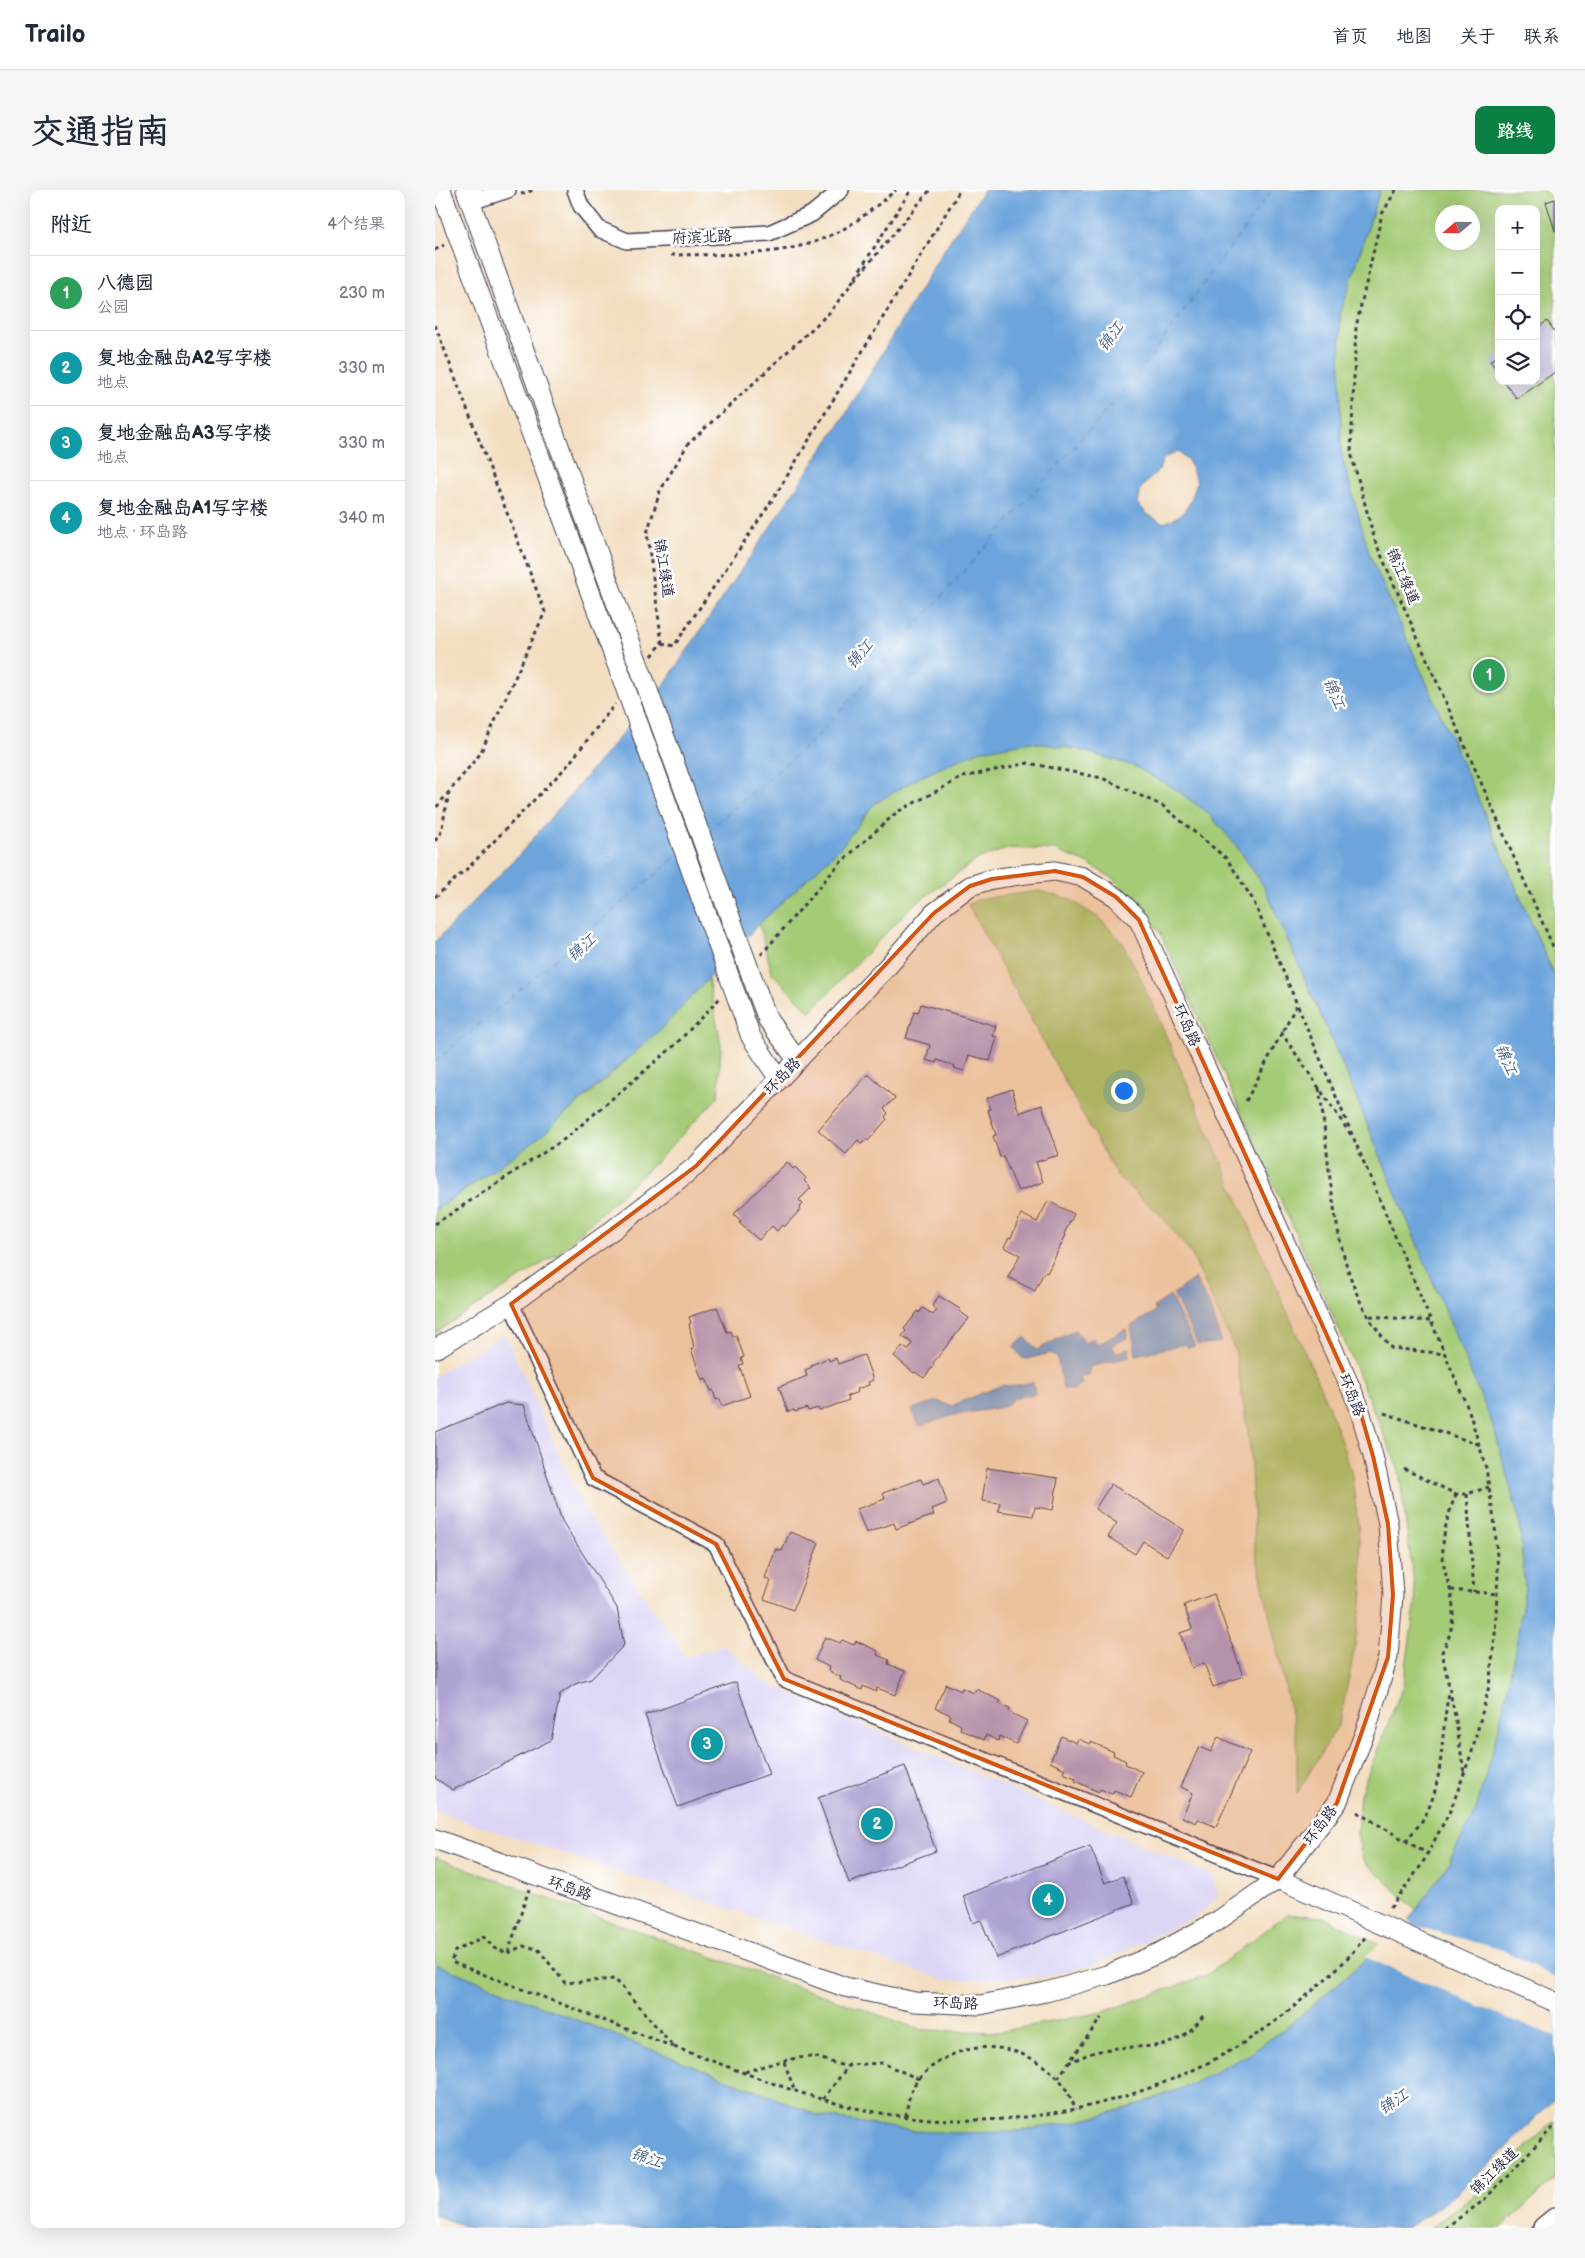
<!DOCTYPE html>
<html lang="zh">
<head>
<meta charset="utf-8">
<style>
  :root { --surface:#fff; --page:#f6f6f7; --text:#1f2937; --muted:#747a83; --line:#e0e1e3; --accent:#0b8043 }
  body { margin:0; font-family:"Balsamiq Sans","LXGW WenKai TC",sans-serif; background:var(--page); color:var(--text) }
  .controls { position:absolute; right:15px; top:15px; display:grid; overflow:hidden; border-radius:10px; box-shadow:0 5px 20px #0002 }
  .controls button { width:45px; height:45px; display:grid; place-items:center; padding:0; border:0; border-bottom:1px solid var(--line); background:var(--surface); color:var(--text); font:25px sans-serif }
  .compass { position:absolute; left:1000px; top:15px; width:45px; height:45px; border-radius:50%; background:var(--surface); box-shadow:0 5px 20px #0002; rotate:250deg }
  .you { position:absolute; left:688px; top:900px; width:18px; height:18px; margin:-12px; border:4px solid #fff; border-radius:50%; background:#1a73e8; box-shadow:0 0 0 8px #1a73e833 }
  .badge { display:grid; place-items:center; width:32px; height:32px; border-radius:50%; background:var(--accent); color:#fff; font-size:16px; font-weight:700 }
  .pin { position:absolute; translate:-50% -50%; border:2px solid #fff; box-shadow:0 1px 5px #0006 }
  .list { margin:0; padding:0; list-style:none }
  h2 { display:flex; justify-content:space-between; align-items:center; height:65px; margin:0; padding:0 20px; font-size:21px }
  h2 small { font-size:16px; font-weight:400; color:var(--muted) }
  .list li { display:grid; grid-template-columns:32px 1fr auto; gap:15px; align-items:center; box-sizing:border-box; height:75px; padding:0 20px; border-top:1px solid var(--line) }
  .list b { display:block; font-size:19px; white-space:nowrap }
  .list p { margin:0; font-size:16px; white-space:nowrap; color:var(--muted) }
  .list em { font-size:16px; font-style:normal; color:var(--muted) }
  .icon { flex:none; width:28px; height:28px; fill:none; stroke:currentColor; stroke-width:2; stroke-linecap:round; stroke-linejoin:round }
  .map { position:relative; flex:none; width:1120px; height:2038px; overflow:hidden; border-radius:10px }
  header { display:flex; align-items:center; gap:30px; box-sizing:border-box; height:70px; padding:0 25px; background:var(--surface); border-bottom:1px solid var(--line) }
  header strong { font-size:24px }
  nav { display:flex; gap:28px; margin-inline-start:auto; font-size:18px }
  .intro { display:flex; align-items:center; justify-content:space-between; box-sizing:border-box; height:120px; padding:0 30px }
  h1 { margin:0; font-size:35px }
  .button { padding:12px 22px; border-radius:10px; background:var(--accent); color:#fff; font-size:18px; font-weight:700 }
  main { display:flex; gap:30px; padding:0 30px }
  aside { flex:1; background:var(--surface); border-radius:10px; box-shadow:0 5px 20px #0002 }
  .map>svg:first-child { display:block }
</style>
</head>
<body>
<header>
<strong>Trailo</strong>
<nav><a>首页</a><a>地图</a><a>关于</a><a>联系</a></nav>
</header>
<div class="intro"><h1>交通指南</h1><a class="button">路线</a></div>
<main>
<aside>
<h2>附近<small>4个结果</small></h2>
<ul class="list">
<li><span class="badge" style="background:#2e9e5b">1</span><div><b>八德园</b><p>公园</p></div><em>230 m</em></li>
<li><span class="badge" style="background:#0f9aa8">2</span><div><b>复地金融岛A2写字楼</b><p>地点</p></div><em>330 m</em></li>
<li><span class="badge" style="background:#0f9aa8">3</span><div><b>复地金融岛A3写字楼</b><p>地点</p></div><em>330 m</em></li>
<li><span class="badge" style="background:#0f9aa8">4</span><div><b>复地金融岛A1写字楼</b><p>地点 · 环岛路</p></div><em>340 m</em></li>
</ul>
</aside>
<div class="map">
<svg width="1120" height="2038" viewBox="0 0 1120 2038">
  <rect width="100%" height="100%" fill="#fff"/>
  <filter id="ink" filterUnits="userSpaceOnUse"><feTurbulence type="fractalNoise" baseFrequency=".02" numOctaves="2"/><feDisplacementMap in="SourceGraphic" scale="10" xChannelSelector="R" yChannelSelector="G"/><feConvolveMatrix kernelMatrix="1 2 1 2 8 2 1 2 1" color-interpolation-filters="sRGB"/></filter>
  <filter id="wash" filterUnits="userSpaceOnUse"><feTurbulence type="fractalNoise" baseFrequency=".0096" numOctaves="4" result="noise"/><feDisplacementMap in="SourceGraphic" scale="20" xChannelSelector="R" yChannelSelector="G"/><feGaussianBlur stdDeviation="1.12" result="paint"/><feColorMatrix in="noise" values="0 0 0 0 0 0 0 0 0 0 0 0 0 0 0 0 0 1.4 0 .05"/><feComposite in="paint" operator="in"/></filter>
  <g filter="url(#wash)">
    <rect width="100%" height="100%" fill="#f3dec1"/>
    <path fill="#dcd5f6" d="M 70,1144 L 147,1316 L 251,1467 L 290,1456 L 329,1492 L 778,1686 L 783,1706 L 763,1725 L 665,1773 L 607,1787 L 509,1790 L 0,1621 L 0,1186 Z"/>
    <g fill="#a5cb76" stroke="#647658" fill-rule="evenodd">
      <path d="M 945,0 L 1120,0 L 1120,788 L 1041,604 L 935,366 L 906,263 L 905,125 ZM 1064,19 L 1101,19 L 1101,191 L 1064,191 ZM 1008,22 L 1038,22 L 1038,52 L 1008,52 Z"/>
      <path d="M 595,552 L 642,559 L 699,576 L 742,600 L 774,624 L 800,654 L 829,696 L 905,869 L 1059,1238 L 1084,1329 L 1090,1398 L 1081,1456 L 1064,1537 L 1040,1623 L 1010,1679 L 981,1720 L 928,1670 L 922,1645 L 925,1604 L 968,1496 L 981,1410 L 964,1281 L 907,1146 L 724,740 L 679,689 L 652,673 L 620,660 L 576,658 L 544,668 L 476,717 L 375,822 L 337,783 L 324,734 L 405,658 L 439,614 L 481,589 L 543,561 Z"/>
      <path d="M 604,701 L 634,709 L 664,728 L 687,752 L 706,789 L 893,1215 L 916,1280 L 923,1334 L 928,1403 L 918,1467 L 905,1532 L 862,1603 L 862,1551 L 820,1359 L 815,1257 L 800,1160 L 757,1065 L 726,1025 L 683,988 L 533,715 L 544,709 Z"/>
      <path d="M 273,788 L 286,854 L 283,907 L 222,971 L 122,1064 L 0,1143 L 0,1020 C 101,955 192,877 273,788 Z"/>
      <path d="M 0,1667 L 152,1723 L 487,1840 L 563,1842 L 668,1822 L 772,1785 L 852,1724 L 888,1727 L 947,1756 L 857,1833 L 815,1864 L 753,1896 L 696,1917 L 642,1932 L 576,1942 L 525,1943 L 476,1941 L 385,1926 L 0,1774 Z"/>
      <path d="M 1120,1930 L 1120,1988 L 1066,2038 L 995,2038 L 1047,2000 Z"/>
    </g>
    <g fill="#6da4db" stroke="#48638b" fill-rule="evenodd">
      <path d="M 549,0 L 945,0 L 905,125 L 906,263 L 935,366 L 1041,604 L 1120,788 L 1120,1908 L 1057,1972 L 1007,2015 L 971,2038 L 34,2038 L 0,2025 L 0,1774 L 385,1926 L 476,1941 L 525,1943 L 576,1942 L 642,1932 L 696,1917 L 753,1896 L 815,1864 L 857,1833 L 969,1737 L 1010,1679 L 1040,1623 L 1064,1537 L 1081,1456 L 1090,1398 L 1084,1329 L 1059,1238 L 905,869 L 829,696 L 800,654 L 774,624 L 742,600 L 699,576 L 642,559 L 595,552 L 543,561 L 481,589 L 439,614 L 405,658 L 324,734 L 227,838 L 99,952 L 0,1020 L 0,752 L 84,665 L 229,495 L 411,224 L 508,61 ZM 742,261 L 753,270 L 762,292 C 755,314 752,326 728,333 L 712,324 L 703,314 L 706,298 L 724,280 L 728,269 Z"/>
      <path d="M 760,1088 L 777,1120 L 786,1152 L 763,1155 L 738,1104 Z"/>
      <path d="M 735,1106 L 760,1156 L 753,1158 L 751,1154 L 701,1165 L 696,1136 L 721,1121 L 719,1117 Z"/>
      <path d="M 691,1139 L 692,1148 L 677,1155 L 681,1163 L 694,1158 L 695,1167 L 654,1177 L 655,1184 L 645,1187 L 647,1194 L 641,1196 L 640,1200 L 628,1199 L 622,1167 L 616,1163 L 591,1169 L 587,1168 L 579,1157 L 590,1147 L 602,1160 L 640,1140 L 650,1153 L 658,1148 L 662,1155 Z"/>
      <path d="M 598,1192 L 600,1204 L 579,1208 L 569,1217 L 519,1225 L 484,1236 L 477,1219 L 502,1211 L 516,1216 L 567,1195 L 576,1196 Z"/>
    </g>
    <path fill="#f3dec1" d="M 971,1729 L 979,1735 L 999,1741 L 1068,1760 L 1120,1788 L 1120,1846 L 1074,1829 L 930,1767 Z"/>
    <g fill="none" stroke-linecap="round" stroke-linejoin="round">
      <g stroke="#445c83" stroke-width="1" stroke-dasharray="6 5" stroke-linecap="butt">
        <path d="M 273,640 L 380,549 L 697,192 L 837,0"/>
        <path d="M 0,872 L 241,667"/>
      </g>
    </g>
    <g id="blocks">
      <g fill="#aea2d3">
        <path d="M 1120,9 L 1120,41 L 1111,12 Z"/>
        <path d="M 1112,131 L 1120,142 L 1120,182 L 1082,209 L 1069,191 L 1101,191 L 1101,139 Z"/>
        <path d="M 1064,165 L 1064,183 L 1055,171 Z"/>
        <path d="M 486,814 L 561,836 L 558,846 L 562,847 L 555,871 L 534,865 L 529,881 L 519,878 L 520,876 L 502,870 L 501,873 L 491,870 L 495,855 L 471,848 L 479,822 L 483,823 Z"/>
        <path d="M 433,884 L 460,908 L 449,919 L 453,923 L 450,927 L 452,929 L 433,951 L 431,949 L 427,954 L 423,950 L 411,964 L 383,940 Z"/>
        <path d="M 577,899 L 584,923 L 607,915 L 624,965 L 601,972 L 608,992 L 583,1001 L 568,966 L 565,967 L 558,946 L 561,945 L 553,920 L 556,919 L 552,908 Z"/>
        <path d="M 352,972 L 358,979 L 360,977 L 371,988 L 369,991 L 376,998 L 364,1010 L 368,1014 L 364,1018 L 365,1020 L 349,1037 L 347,1035 L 342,1041 L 337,1036 L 324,1050 L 304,1033 L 306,1031 L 299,1024 Z"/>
        <path d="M 613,1011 L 639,1024 L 629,1044 L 631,1045 L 612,1083 L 609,1082 L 600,1101 L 573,1087 L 585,1065 L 569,1057 L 574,1047 L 576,1048 L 586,1024 L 602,1032 Z"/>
        <path d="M 504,1106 L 525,1119 L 524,1121 L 534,1128 L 498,1173 L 499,1175 L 489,1188 L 480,1182 L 479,1183 L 459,1166 L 467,1156 L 473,1160 L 477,1153 L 467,1146 L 471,1141 L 469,1139 L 483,1121 L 484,1123 L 488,1118 L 498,1125 L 502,1120 L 497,1116 Z"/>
        <path d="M 282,1117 L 292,1142 L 296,1141 L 298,1146 L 301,1145 L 309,1167 L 306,1168 L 308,1174 L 304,1175 L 315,1206 L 287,1216 L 285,1209 L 281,1210 L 278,1200 L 276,1201 L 271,1188 L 267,1190 L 256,1159 L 259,1158 L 254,1134 L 256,1133 L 254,1127 Z"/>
        <path d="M 429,1165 L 438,1190 L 433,1192 L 434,1195 L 422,1199 L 423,1202 L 412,1206 L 414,1210 L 384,1221 L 383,1218 L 373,1221 L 372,1218 L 360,1222 L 359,1220 L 353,1222 L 344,1197 L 372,1186 L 370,1180 L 377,1177 L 376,1175 L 393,1168 L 394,1171 L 401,1168 L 403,1174 Z"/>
        <path d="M 71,1213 L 89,1215 L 127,1331 L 182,1418 L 189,1455 L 156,1489 L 140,1494 L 125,1504 L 116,1550 L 18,1600 L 0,1588 L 0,1242 Z"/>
        <path d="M 552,1278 L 623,1288 L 618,1320 L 600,1317 L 598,1326 L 563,1321 L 565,1313 L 547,1311 Z"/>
        <path d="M 504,1288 L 512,1313 L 497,1319 L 499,1325 L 461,1339 L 459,1333 L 431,1343 L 422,1319 L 450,1309 L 448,1303 L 486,1289 L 488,1294 Z"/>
        <path d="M 676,1294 L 749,1340 L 732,1366 L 708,1351 L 700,1364 L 673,1347 L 682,1333 L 660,1319 Z"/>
        <path d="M 355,1342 L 384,1353 L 358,1420 L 329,1409 L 336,1391 L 330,1388 L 341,1359 L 347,1361 Z"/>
        <path d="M 779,1404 L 808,1486 L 778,1497 L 769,1473 L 757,1478 L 745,1443 L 757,1439 L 749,1415 Z"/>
        <path d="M 390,1447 L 405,1453 L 407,1450 L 419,1455 L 421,1451 L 443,1461 L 442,1465 L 454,1470 L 453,1474 L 470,1481 L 460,1505 L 442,1498 L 441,1502 L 428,1496 L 427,1500 L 405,1490 L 406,1487 L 393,1481 L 394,1477 L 380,1470 Z"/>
        <path d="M 301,1492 L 334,1584 L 243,1617 L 210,1525 Z"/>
        <path d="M 511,1494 L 526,1501 L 527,1498 L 539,1503 L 541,1499 L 566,1511 L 564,1514 L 575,1518 L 574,1522 L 592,1531 L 581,1554 L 564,1546 L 563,1551 L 551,1545 L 549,1550 L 525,1539 L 526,1535 L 514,1529 L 516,1525 L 500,1518 Z"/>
        <path d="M 626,1546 L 641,1553 L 643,1549 L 655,1554 L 656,1552 L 679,1562 L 678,1565 L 691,1571 L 690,1574 L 707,1582 L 696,1607 L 679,1600 L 677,1604 L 665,1599 L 664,1602 L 640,1591 L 641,1588 L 628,1583 L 630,1579 L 615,1572 Z"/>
        <path d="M 783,1547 L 815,1562 L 781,1637 L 763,1629 L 761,1633 L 747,1627 L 758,1603 L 746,1597 L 764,1557 L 776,1562 Z"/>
        <path d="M 470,1576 L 501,1661 L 414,1693 L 383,1608 Z"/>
        <path d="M 655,1656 L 670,1693 L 688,1686 L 699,1713 L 561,1768 L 546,1730 L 538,1733 L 528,1706 Z"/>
      </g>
    </g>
  </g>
  <g filter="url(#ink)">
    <use href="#blocks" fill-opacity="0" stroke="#413e4f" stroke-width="1"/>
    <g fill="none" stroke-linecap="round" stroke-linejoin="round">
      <g stroke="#413e4f" stroke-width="18">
        <g id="minor">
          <path d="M 37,0 L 45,9 L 73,0"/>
          <path d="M 140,0 L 146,16 L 164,39 L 192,51 L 334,43 L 377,24 L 406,0"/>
          <path d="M 76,1114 L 158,1288 L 281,1354 L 349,1489 L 843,1689"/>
        </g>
      </g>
      <g stroke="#413e4f" stroke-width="21">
        <g id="tertiary">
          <path d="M 6,0 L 180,469"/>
          <path d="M 31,0 L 195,451"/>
          <path d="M 322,801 L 333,830 L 362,870"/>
          <path d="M 306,819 L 316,847 L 344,889"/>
          <path d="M 0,1159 L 76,1114 L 175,1042 L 261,976 L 453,776 L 499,723 L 535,696 L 557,689 L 591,684 L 620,681 L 648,687 L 681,707 L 704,730 L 923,1214 L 938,1266 L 953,1334 L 958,1405 L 953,1467 L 931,1540 L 902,1613 L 843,1689 L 784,1730 L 724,1763 L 672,1785 L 611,1802 L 545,1815 L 480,1812 L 410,1797 L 0,1649"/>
          <path d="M 843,1689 L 925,1725"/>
        </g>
      </g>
      <g stroke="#413e4f" stroke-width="24">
        <path id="secondary" d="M 1109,2038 L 1120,2029"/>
      </g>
      <g stroke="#413e4f" stroke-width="3" stroke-dasharray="4 4" stroke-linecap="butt">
        <path d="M 961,0 L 947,24 L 921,137 L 916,263 L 940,351 L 1120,761"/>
        <path d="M 86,4 L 98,0"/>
        <path d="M 0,60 L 9,55"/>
        <path d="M 236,65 C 296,64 362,69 415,35 C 431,25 446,12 461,0"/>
        <path d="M 420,90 L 495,0"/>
        <path d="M 0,135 L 110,422 L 45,564 L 0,619"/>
        <path d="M 227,453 L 239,456 L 340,306 L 525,0"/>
        <path d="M 217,466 L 227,453 L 212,343 L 225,301 L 253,254 L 394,123 L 412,100 L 476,0"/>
        <path d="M 0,651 L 6,642 L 14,603"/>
        <path d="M 0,707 L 34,677 L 133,575 L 180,514"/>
        <path d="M 326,765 L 404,674 L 462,622 L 528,587 L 593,573 L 667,588 L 728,616 L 792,669 L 818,710 L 1034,1221 L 1051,1278 L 1060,1336 L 1063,1383 L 1060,1445 L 1054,1496 L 1037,1562 L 1016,1619 L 987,1674 L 953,1721"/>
        <path d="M 846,842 L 916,945"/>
        <path d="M 884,898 C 896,973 895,1069 938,1134 C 944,1142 950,1150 956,1158 L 1011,1164"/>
        <path d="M 811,911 L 862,814"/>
        <path d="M 0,1034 L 131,948 L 240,855 L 285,808"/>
        <path d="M 935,1126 L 996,1131"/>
        <path d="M 949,1223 L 1043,1254"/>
        <path d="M 969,1279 L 1021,1304 L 1032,1304 L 1054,1297"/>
        <path d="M 1021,1304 C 1012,1327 1005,1351 1009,1376 C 1010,1384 1013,1391 1015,1399 C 1021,1422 1018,1442 1007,1462 L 1021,1531 L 1029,1583"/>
        <path d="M 1032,1304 L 1039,1402"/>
        <path d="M 1016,1400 L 1062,1404"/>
        <path d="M 922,1622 L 993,1664"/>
        <path d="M 971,1651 C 977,1643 985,1635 990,1626 C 1010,1588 1005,1544 1014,1503"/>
        <path d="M 73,1763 L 88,1756 L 103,1759 L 130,1793 L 180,1789 L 239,1857 L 16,1772 L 20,1761 L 49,1747 L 59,1758 L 73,1763 L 94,1699"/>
        <path d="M 239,1857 C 307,1881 375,1911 446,1923 C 580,1946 728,1913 838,1833 C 859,1817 880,1799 899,1781 C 911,1771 922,1757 932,1745"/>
        <path d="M 349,1872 L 359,1899"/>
        <path d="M 633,1873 C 645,1868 656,1862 669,1860 C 712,1852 737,1867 768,1826"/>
        <path d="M 310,1882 C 328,1876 360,1866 379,1867 C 387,1868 401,1875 412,1876"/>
        <path d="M 623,1888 L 666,1828"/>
        <path d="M 388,1909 L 414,1875 L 447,1873 L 484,1889"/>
        <path d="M 471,1926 C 472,1916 474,1906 478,1897 C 484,1887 493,1879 502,1873 C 541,1847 588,1855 621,1886 C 630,1894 635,1908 641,1919"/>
        <path d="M 1010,2038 L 1048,2011 L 1120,1935"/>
      </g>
      <use href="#minor" stroke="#fff" stroke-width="15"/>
      <use href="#tertiary" stroke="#fff" stroke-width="19"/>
      <use href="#secondary" stroke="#fff" stroke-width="21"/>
      <g stroke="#413e4f" stroke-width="21" stroke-linecap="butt">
        <g id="tertiary-bridge">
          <path d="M 195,451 L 322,801"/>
          <path d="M 180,469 L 306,819"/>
          <path d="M 925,1725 L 1120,1812"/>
        </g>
      </g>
      <use href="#tertiary-bridge" stroke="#fff" stroke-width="19"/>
    </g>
  </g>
  <path fill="#d45411" fill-opacity="0.2" stroke="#d45411" stroke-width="4" stroke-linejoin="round" d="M 620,681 L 648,687 L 681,707 L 704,730 L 923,1214 L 938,1266 L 953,1334 L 958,1405 L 953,1467 L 902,1613 L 843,1689 L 349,1489 L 281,1354 L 158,1288 L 76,1114 L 261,976 L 499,723 L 535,696 L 557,689 Z"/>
  <g text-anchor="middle" stroke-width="5" stroke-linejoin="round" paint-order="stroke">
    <g font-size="15" fill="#22223b" stroke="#fff">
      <text transform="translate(267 47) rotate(-3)" y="5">府滨北路</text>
      <text transform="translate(229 378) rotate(81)" y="5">锦江绿道</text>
      <text transform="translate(968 386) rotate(66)" y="5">锦江绿道</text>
      <text transform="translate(752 835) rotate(66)" y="5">环岛路</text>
      <text transform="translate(347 886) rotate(-46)" y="5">环岛路</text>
      <text transform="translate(917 1205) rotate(68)" y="5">环岛路</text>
      <text transform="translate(885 1635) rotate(-53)" y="5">环岛路</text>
      <text transform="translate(135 1698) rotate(20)" y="5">环岛路</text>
      <text transform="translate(521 1813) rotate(2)" y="5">环岛路</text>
      <text transform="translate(1059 1981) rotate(-45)" y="5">锦江绿道</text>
    </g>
    <g font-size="16" font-style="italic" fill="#445c83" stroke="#fff">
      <text transform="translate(675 146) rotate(-53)" y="6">锦江</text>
      <text transform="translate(424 464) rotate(-50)" y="6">锦江</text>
      <text transform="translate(900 503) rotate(67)" y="6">锦江</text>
      <text transform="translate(146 757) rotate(-42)" y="6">锦江</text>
      <text transform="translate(1072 869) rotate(66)" y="6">锦江</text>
      <text transform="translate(958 1911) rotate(-35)" y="6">锦江</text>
      <text transform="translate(212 1967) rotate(19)" y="6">锦江</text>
    </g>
  </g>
</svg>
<div class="controls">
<button>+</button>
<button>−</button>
<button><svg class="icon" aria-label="locate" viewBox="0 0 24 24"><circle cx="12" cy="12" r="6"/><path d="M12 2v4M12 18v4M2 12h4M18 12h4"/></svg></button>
<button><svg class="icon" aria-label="layers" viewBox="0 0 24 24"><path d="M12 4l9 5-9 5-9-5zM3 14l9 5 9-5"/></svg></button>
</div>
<svg class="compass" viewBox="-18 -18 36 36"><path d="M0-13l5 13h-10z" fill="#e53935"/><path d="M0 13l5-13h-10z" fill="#747a83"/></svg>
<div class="you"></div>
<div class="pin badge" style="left:1054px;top:485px;background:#2e9e5b">1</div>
<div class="pin badge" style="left:442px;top:1634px;background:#0f9aa8">2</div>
<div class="pin badge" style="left:272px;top:1554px;background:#0f9aa8">3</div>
<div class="pin badge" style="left:613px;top:1710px;background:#0f9aa8">4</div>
</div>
</main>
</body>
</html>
